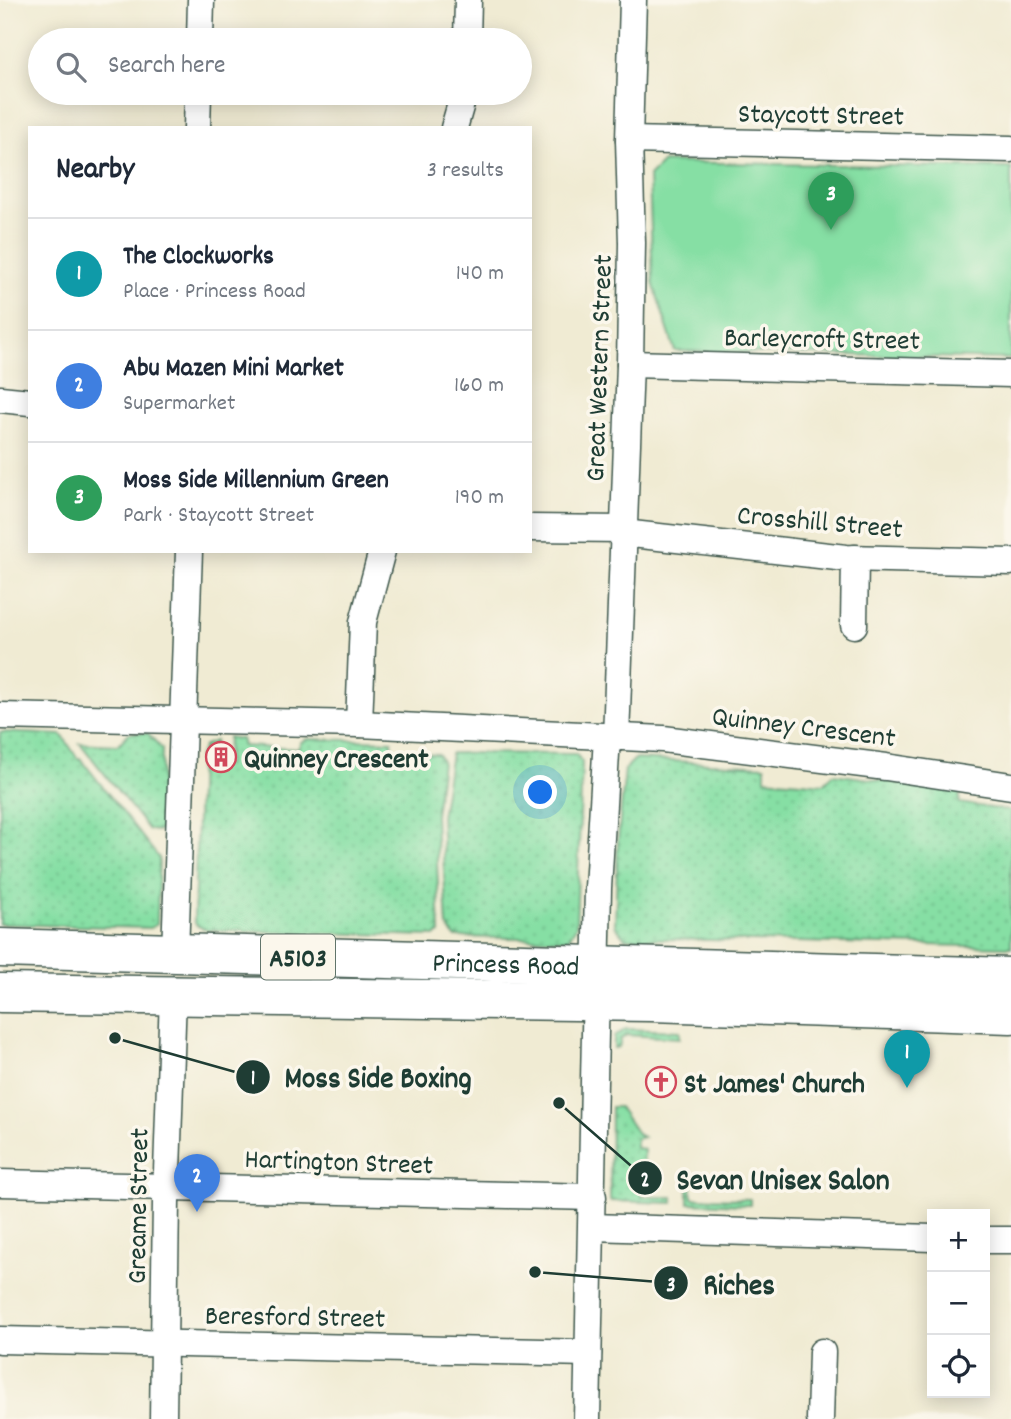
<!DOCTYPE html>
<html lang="en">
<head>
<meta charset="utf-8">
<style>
  :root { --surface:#fff; --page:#f2f2f3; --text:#1f2937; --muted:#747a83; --line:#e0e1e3; --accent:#0f766e }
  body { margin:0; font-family:Dekko,sans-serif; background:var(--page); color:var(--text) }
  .controls { position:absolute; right:21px; bottom:21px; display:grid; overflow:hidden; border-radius:0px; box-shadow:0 4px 18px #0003 }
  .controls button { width:63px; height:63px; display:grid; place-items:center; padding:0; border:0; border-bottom:2px solid var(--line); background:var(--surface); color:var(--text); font:35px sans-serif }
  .you { position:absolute; left:541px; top:793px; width:24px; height:24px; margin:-18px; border:5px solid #fff; border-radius:50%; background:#1a73e8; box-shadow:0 0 0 10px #1a73e833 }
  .badge { display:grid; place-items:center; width:46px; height:46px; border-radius:50%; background:var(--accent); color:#fff; font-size:23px; font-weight:700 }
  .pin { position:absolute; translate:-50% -58px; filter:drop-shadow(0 2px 4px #0008) }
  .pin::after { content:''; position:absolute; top:37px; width:24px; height:21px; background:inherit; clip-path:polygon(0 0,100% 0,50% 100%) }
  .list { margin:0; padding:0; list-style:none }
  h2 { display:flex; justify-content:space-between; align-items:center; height:91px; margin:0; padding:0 28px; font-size:30px }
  h2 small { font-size:23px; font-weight:400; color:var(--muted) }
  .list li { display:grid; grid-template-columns:46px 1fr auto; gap:21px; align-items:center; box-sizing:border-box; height:112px; padding:0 28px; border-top:2px solid var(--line) }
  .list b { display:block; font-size:26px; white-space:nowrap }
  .list p { margin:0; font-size:23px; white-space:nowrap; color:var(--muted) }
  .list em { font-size:23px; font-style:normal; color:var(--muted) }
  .icon { flex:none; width:38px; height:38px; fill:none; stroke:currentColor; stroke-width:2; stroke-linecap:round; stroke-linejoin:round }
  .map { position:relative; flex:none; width:1011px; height:1419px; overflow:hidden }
  .search { position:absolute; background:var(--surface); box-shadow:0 4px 18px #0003; left:28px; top:28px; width:504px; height:77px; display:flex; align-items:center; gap:18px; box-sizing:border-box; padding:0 24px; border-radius:38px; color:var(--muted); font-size:26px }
  .panel { position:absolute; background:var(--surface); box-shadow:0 4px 18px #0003; left:28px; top:126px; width:504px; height:427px; border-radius:0px }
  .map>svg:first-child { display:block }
</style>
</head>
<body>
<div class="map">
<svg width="1011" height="1419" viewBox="0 0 1011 1419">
  <defs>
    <pattern id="grass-dots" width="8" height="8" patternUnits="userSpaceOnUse" patternTransform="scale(1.75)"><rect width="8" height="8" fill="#86dfa4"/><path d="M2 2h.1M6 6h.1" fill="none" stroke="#73c08e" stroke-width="1.8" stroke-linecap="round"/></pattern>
  </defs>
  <rect width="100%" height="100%" fill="#fbf7ec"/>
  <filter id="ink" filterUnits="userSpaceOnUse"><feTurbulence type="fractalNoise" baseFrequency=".0143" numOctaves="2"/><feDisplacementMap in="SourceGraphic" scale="14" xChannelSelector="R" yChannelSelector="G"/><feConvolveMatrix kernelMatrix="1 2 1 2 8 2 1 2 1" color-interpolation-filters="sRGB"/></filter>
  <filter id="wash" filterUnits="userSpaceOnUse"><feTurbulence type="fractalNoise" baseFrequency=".00686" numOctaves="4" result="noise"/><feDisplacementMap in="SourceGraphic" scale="28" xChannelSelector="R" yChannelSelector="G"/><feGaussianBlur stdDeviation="1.57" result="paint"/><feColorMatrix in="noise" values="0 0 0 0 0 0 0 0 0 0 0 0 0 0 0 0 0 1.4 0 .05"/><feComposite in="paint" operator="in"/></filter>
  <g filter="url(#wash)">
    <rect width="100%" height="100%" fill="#f0ebd3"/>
    <g fill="url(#grass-dots)" stroke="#528e6c" stroke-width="2">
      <path d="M 0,732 L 62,735 L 78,759 L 80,758 L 159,858 L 157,924 L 150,928 L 0,924 Z"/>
      <path d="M 129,733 L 148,733 L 162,749 L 160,831 L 149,830 L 80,743 L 118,745 Z"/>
      <path d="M 228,737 L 241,739 L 243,746 L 298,749 L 301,742 L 307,739 L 392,741 L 393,752 L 438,754 L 442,762 L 435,815 L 440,933 L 435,936 L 207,930 L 196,925 L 194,919 L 199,756 L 205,745 L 215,741 L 215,765 L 227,765 Z"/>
      <path d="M 451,753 L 576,754 L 582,762 L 576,927 L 568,939 L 455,937 L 447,926 L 441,817 Z"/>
      <path d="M 635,759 L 765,766 L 765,779 L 824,784 L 833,774 L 960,791 L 959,803 L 1011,811 L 1011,947 L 625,938 L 615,926 L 618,840 L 625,769 Z"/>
      <path d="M 626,1029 L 680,1031 L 680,1038 L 626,1035 L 621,1039 L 619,1047 L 614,1048 L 614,1037 Z"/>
      <path d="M 611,1107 L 619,1107 L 638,1135 L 643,1137 L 636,1139 L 636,1148 L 644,1149 L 642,1197 L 673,1197 L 673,1203 L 610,1201 Z"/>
      <path d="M 688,1180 L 691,1180 L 692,1198 L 750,1199 L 750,1205 L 688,1203 Z"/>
    </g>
    <path fill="#86dfa4" stroke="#528e6c" stroke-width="2" d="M 663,162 L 1011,168 L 1011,359 L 675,351 L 653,283 L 649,176 Z"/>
  </g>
  <g filter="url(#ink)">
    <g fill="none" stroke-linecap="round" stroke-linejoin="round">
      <g stroke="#3e574c" stroke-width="29">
        <g id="street">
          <path d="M 200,40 L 201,0"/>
          <path d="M 467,40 L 468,0"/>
          <path d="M 197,128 L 198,93"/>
          <path d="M 454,128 L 464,93"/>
          <path d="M 629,140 L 1011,149"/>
          <path d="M 630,364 L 1011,374"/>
          <path d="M 0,399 L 30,402"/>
          <path d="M 530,528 L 623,529"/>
          <path d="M 623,533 L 846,558 L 1011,562"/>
          <path d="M 854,625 L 855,558"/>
          <path d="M 0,716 L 359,724 L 663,739 L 886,767 L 1011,786"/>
          <path d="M 359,724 L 363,622 L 382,551"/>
          <path d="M 616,738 L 630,364 L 632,243 L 629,140 L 633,0"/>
          <path d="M 175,953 L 189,551"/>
          <path d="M 0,1183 L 593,1197"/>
          <path d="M 592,1227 L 932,1238"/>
          <path d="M 985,1240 L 1011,1240"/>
          <path d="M 0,1340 L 588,1353"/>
          <path d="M 163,1419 L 166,1201 L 173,995"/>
          <path d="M 587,1419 L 598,888 L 607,737"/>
          <path d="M 820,1419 L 822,1352"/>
        </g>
      </g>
      <g stroke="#3e574c" stroke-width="41">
        <g id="highway">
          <path id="s1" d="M 0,948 L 1011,977"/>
          <path d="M 0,993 L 651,1002 L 1011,1014"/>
        </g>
      </g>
      <use href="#street" stroke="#fff" stroke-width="26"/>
      <use href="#highway" stroke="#fff" stroke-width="38"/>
    </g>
  </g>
  <defs>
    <g id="building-ring" transform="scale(1.575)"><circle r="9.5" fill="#fbf7ec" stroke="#d1495b" stroke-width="1.5"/><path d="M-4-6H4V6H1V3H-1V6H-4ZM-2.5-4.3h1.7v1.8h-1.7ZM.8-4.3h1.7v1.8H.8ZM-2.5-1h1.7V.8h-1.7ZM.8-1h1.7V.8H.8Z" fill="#d1495b"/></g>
    <g id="church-ring" transform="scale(1.575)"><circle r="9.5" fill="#fbf7ec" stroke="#d1495b" stroke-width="1.5"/><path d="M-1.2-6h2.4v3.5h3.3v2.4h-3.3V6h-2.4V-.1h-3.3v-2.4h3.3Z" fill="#d1495b"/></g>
  </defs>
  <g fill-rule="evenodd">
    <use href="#building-ring" x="221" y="757"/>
    <use href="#church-ring" x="661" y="1082"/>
  </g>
  <g text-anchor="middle" stroke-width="7" stroke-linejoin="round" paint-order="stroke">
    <rect fill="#fbf7ec" stroke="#61756b" stroke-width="2" x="261" y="934.5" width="74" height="45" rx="5"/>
    <g font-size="26" font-weight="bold" fill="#1f3d34">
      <text x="298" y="966">A5103</text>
    </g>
    <g font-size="28" fill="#1f3d34" stroke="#fbf7ec">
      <text transform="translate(821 113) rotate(1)" y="10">Staycott Street</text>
      <text transform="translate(822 337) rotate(1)" y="10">Barleycroft Street</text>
      <text transform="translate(597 368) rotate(-88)" y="10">Great Western Street</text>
      <text transform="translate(820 520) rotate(5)" y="10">Crosshill Street</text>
      <text transform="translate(804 725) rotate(7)" y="10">Quinney Crescent</text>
      <text dy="10" stroke="none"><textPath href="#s1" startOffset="506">Princess Road</textPath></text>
      <text transform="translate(339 1160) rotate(2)" y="10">Hartington Street</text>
      <text transform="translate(136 1206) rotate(-89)" y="10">Greame Street</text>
      <text transform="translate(295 1315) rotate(1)" y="10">Beresford Street</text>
    </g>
    <g font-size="28" font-weight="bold" fill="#1f3d34" stroke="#fbf7ec" text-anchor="start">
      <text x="244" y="767">Quinney Crescent</text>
      <text x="684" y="1092">St James' Church</text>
    </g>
  </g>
  <path fill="none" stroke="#1f3d34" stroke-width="2.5" d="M115 1038L253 1077M559 1103L645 1178M535 1272L671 1283"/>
  <g fill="#1f3d34" stroke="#fbf7ec" stroke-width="2.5">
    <circle cx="115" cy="1038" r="7"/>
    <circle cx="559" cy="1103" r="7"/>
    <circle cx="535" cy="1272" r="7"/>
    <circle cx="253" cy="1077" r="18"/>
    <circle cx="645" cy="1178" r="18"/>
    <circle cx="671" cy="1283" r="18"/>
  </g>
  <g font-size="21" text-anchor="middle" font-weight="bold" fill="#fff">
    <text x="253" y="1084">1</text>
    <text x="645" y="1186">2</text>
    <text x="671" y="1291">3</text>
  </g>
  <g font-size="30" text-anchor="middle" font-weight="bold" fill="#1f3d34" stroke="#fbf7ec" stroke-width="7" stroke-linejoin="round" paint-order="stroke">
    <text x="378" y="1087">Moss Side Boxing</text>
    <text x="783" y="1189">Sevan Unisex Salon</text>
    <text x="739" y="1294">Riches</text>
  </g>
</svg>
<div class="controls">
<button>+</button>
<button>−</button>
<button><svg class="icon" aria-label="locate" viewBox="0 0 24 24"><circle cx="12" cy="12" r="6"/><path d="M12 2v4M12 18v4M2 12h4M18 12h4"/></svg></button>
</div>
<div class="you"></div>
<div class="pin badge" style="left:907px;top:1088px;background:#0f9aa8">1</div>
<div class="pin badge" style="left:197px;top:1212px;background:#3f7fe0">2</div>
<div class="pin badge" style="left:831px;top:230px;background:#2e9e5b">3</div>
<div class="search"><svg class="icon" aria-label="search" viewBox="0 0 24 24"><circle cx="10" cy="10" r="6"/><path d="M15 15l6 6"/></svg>Search here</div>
<section class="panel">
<h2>Nearby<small>3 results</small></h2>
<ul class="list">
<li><span class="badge" style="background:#0f9aa8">1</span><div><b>The Clockworks</b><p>Place · Princess Road</p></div><em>140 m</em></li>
<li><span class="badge" style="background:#3f7fe0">2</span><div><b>Abu Mazen Mini Market</b><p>Supermarket</p></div><em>160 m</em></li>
<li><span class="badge" style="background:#2e9e5b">3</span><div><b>Moss Side Millennium Green</b><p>Park · Staycott Street</p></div><em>190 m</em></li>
</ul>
</section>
</div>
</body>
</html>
